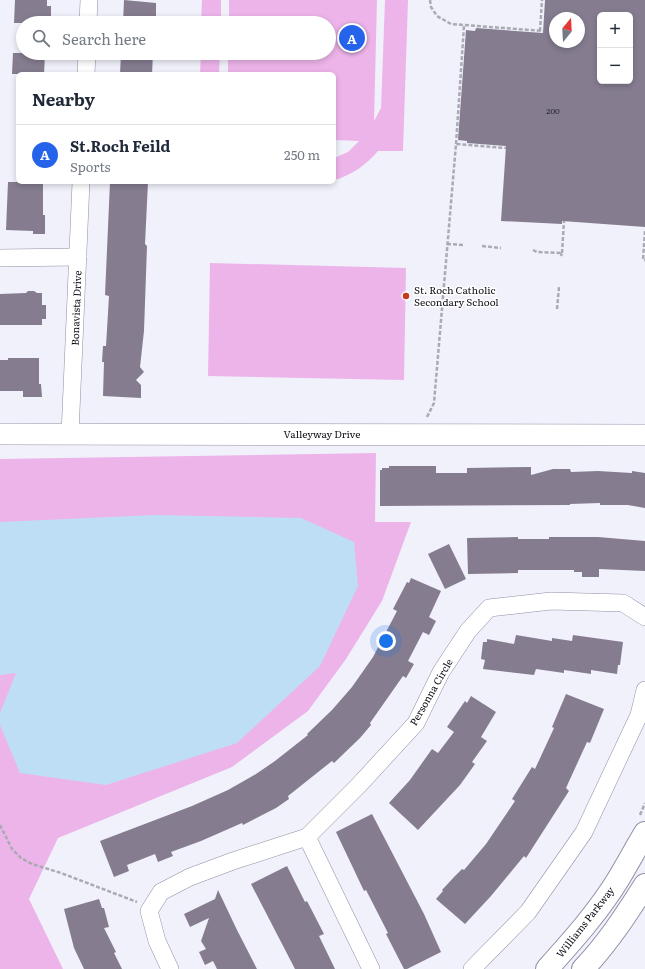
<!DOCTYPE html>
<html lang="en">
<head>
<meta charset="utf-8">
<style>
  :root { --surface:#fff; --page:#f2f2f3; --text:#1f2937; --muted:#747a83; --line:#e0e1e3; --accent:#2563eb }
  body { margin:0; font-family:Literata,serif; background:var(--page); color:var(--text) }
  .controls { position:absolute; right:12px; top:12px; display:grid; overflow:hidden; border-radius:6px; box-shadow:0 2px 6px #0003 }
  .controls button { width:36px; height:36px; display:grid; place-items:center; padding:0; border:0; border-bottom:1px solid var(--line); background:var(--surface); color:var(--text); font:20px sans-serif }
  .compass { position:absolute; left:549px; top:12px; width:36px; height:36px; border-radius:50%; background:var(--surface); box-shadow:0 2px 6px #0003; rotate:18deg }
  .you { position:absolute; left:386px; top:641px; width:14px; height:14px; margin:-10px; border:3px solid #fff; border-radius:50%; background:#1a73e8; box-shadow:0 0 0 6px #1a73e833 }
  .badge { display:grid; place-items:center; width:26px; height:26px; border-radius:50%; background:var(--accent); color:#fff; font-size:13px; font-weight:700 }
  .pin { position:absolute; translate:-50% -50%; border:2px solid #fff; box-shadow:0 1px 4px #0006 }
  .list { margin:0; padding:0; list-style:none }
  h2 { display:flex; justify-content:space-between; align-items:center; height:52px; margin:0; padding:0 16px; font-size:17px }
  h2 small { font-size:13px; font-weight:400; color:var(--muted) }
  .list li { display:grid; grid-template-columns:26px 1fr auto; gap:12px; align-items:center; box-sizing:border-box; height:60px; padding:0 16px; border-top:1px solid var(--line) }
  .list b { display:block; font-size:15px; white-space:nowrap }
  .list p { margin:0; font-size:13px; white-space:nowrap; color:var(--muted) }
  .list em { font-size:13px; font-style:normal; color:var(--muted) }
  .icon { flex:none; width:22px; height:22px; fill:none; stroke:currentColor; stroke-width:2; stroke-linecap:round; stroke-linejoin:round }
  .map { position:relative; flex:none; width:645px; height:969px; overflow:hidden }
  .search { position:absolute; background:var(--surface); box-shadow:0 2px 6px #0003; left:16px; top:16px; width:320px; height:44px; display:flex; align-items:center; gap:10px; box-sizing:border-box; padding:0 14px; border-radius:22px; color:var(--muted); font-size:15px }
  .panel { position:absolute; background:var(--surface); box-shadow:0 2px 6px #0003; left:16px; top:72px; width:320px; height:112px; border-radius:6px }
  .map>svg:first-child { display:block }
</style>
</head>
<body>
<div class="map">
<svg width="645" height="969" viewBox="0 0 645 969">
  <rect width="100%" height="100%" fill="#f1f1fb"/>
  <g fill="#edb4ea">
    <path d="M 202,0 L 221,0 L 221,23 L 201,23 Z"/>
    <path d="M 229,0 L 377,0 L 374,121 L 381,108 L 385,0 L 408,0 L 403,151 L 378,151 C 367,164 351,176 334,180 L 334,158 L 348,152 L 359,141 L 334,140 L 334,74 L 228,74 L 228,53 L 329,53 L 329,23 L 229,23 Z"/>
    <path d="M 201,53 L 220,53 L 219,74 L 200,74 Z"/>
    <path d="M 210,263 L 406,268 L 404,380 L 208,376 Z"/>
    <path d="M 376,453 L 375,522 L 411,522 L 382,601 L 346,659 L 308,711 L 232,767 L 58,838 L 29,899 L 63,969 L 0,969 L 0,459 Z"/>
  </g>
  <path fill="#bedef5" d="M 155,515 L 301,518 L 354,542 L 358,586 L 320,666 L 237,743 L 106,785 L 20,773 L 0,725 L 0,713 L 16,673 L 0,675 L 0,522 Z"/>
  <g fill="#857c90" fill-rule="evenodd">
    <path d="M 15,0 L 47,0 L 47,6 L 51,6 L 51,22 L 49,23 L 14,23 Z"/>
    <path d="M 124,0 L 156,3 L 156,23 L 123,23 Z"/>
    <path d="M 545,0 L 645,0 L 645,227 L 562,221 L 562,224 L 501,221 L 506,146 L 467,143 L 467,141 L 458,140 L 466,30 L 475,31 L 476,28 L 543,33 ZM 600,15 L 630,15 L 630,81 L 600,81 ZM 555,18 L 579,18 L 579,42 L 555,42 Z"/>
    <path d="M 13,53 L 45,53 L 44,74 L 12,74 Z"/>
    <path d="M 121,53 L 153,53 L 152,74 L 120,74 Z"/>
    <path d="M 8,182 L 43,182 L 43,215 L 45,215 L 45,234 L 33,234 L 33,231 L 6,230 Z"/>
    <path d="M 110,182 L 148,182 L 145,244 L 147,246 L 144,331 L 140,367 L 144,372 L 136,380 L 141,385 L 141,398 L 103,396 L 104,362 L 102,362 L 103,346 L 106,346 L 109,296 L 105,295 Z"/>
    <path d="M 28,291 L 34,291 L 37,293 L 42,293 L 42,305 L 46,305 L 46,319 L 42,319 L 42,325 L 0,325 L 0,294 L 26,293 Z"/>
    <path d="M 8,358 L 39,358 L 39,384 L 41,384 L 42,397 L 23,397 L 23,391 L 0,391 L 0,360 L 8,360 Z"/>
    <path d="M 389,466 L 436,466 L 436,473 L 467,473 L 467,468 L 531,467 L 531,475 L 553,469 L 570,469 L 571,472 L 598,471 L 632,473 L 632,471 L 645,473 L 645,508 L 628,505 L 600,505 L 600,503 L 570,504 L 570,505 L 380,506 L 380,470 L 382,470 L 382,468 L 389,468 Z"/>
    <path d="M 518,537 L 518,539 L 549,539 L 549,537 L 598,537 L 645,541 L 645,571 L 599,569 L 599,577 L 582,577 L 582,572 L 574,572 L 574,570 L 518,570 L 518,573 L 468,574 L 467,538 Z"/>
    <path d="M 449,544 L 466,579 L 445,589 L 428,554 Z"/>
    <path d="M 411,578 L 441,591 L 429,617 L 436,621 L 429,635 L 423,632 L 408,661 L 414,664 L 406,678 L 403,676 L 370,723 L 371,725 L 360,738 L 334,763 L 332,761 L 288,796 L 289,799 L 276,808 L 243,825 L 242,823 L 201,841 L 171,852 L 173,856 L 158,862 L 155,854 L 127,865 L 129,871 L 114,877 L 100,841 L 192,806 L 228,790 L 256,774 L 275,761 L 308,735 L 307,734 L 332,710 L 352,687 L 373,657 L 397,611 L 393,609 L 407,582 L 409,583 Z"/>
    <path d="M 516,635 L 552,641 L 552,638 L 572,641 L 573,635 L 623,642 L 620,665 L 618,665 L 617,674 L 591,670 L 591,674 L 564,670 L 564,673 L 536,669 L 534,675 L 483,669 L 485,660 L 481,659 L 483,642 L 487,642 L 487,639 L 514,644 Z"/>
    <path d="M 566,694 L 604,709 L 590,743 L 587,742 L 566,788 L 569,791 L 526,858 L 524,856 L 491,896 L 465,924 L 436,899 L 443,891 L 442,890 L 455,876 L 462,869 L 464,870 L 486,844 L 515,801 L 512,799 L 532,767 L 535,769 L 554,728 L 552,727 Z"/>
    <path d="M 471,696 L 496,712 L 481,737 L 487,741 L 472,762 L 475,764 L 460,785 L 418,830 L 389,803 L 410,780 L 432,749 L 438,753 L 454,732 L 447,727 L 465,701 L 467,703 Z"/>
    <path d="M 372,814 L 424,914 L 441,952 L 407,969 L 404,969 L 386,934 L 388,933 L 366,890 L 364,891 L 336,832 Z"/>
    <path d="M 287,866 L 305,902 L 307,901 L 324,934 L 319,936 L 335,969 L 295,969 L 251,884 Z"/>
    <path d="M 218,890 L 237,930 L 257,969 L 217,969 L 213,961 L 205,965 L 199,952 L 206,949 L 201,941 L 209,918 L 190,927 L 184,914 L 215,899 Z"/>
    <path d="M 99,899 L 102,908 L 104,908 L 109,927 L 104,928 L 116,952 L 114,953 L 122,969 L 84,969 L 74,948 L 64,909 Z"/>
  </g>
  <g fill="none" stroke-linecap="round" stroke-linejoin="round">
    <g stroke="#8f90a6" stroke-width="18">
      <g id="minor">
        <path d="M 88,23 L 89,0"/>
        <path d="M 86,74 L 87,53"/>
        <path d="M 0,258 L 78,257"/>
        <path d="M 70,434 L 81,182"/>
        <path d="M 307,837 L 371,969"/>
        <path d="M 170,969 L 157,941 L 149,911 L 161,892 L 190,877 L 233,861 L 307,837 L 359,785 L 416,723 L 441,672 L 468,631 L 489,608 L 551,601 L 623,603 L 645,617"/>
        <path d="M 472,969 L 528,912 L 584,832 L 639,715 L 645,690"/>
      </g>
    </g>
    <g stroke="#8f90a6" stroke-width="22">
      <path id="tertiary" d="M 0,434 L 645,435"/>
    </g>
    <g stroke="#8f90a6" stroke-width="24">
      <g id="secondary">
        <path d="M 547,969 C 573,940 599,911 619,878 C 628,863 636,848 645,833"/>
        <path d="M 583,969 C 607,944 626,915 645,885"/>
      </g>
    </g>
    <g stroke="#aaaab3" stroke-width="2.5" stroke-dasharray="4 2" stroke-linecap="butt">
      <path d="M 430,0 L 431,7 L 437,16 L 451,24 L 543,31"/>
      <path d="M 540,31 L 542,0"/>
      <path d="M 456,144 L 464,26"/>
      <path d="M 645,231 L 643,260 L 645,260"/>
      <path d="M 447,244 L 464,245"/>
      <path d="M 482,246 L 501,248"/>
      <path d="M 533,250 L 537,252 L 562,253 L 561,256"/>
      <path d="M 562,253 L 564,221"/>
      <path d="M 557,309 L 559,287"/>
      <path d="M 427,417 L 434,403 L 456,144 L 506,148"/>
      <path d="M 640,815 L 645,803"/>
      <path d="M 0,825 L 12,849 L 21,858 L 32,864 L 61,873 L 137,902"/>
    </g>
    <use href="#minor" stroke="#fff" stroke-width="17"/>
    <use href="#tertiary" stroke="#fff" stroke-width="21"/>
    <use href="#secondary" stroke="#fff" stroke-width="22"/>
  </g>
  <circle fill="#c53b1c" stroke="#fff" stroke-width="1.5" cx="406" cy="296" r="4"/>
  <g text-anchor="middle" stroke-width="3" stroke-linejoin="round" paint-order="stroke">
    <g font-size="8" fill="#2c2a34">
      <text x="553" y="114">200</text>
    </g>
    <g font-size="10" fill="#0e0e16" stroke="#fff" text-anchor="start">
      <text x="414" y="294">St. Roch Catholic<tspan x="414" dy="12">Secondary School</tspan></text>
    </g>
    <g font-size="10" fill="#0e0e16" stroke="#fff">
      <text transform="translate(76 308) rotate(-88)" y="4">Bonavista Drive</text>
      <text x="322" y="438">Valleyway Drive</text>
      <text transform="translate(431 692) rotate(-60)" y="4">Personna Circle</text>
      <text transform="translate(585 922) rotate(-52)" y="4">Williams Parkway</text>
    </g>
  </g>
</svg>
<div class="controls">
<button>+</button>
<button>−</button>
</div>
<svg class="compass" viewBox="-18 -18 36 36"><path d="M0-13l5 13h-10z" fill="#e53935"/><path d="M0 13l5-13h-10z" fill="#747a83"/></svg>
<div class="you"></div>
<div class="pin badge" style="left:352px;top:38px">A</div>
<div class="search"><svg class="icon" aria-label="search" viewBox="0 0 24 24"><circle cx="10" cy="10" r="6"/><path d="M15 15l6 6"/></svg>Search here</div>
<section class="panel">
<h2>Nearby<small></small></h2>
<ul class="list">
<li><span class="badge">A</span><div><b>St.Roch Feild</b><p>Sports</p></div><em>250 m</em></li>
</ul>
</section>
</div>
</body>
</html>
